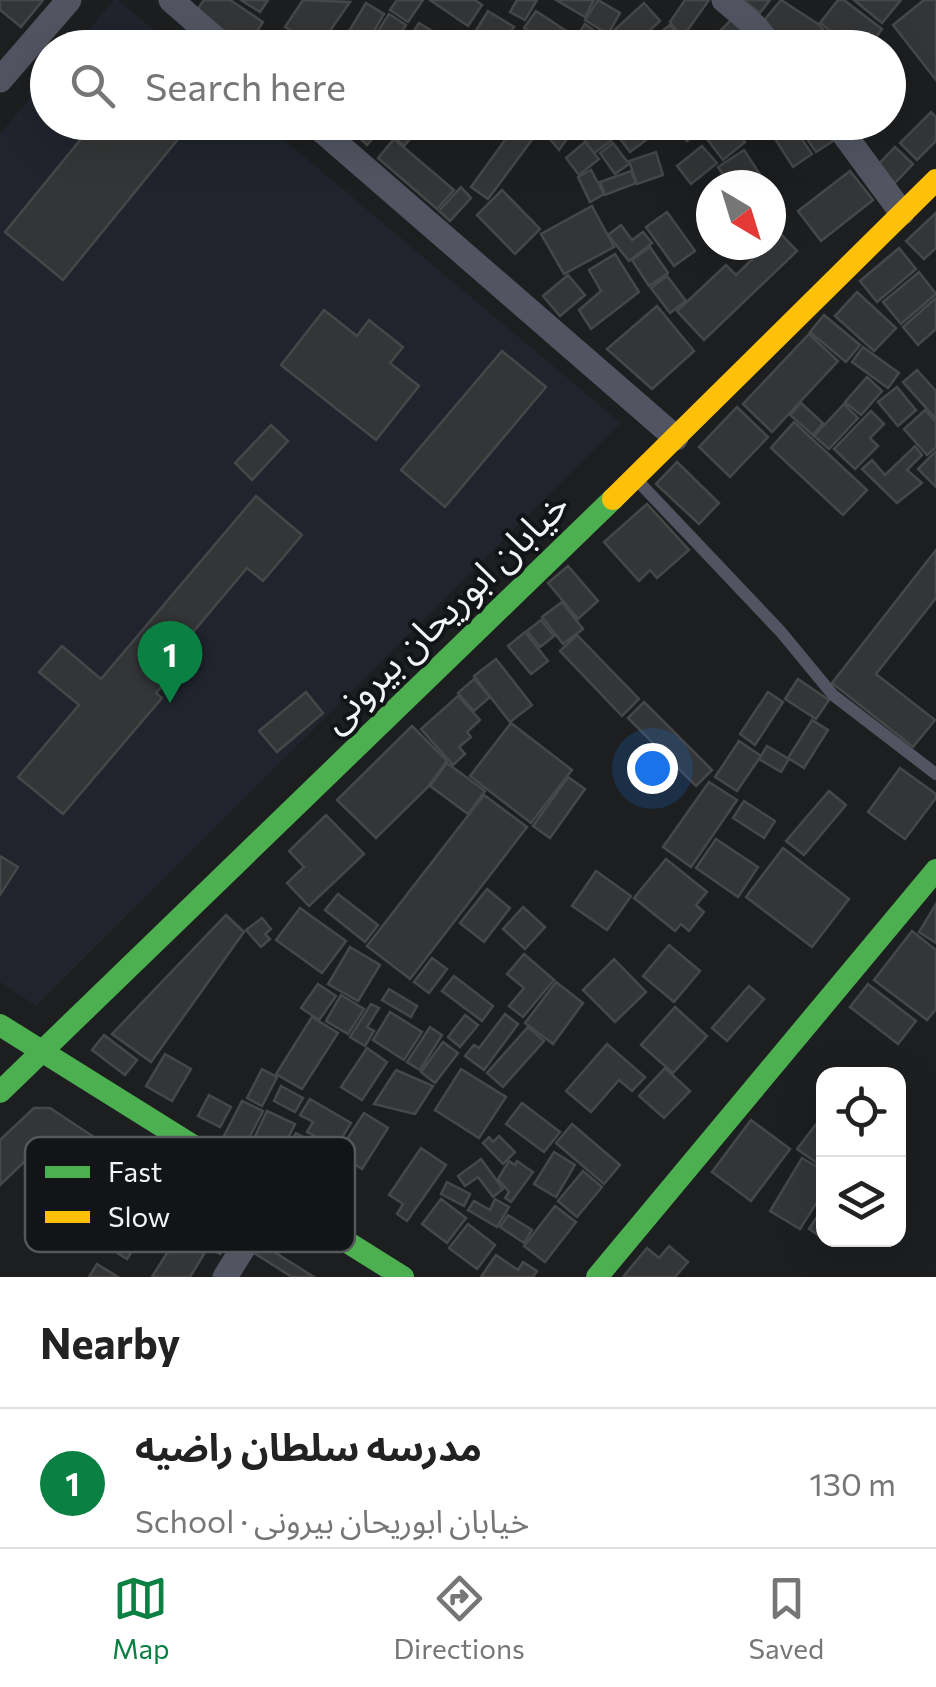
<!DOCTYPE html>
<html lang="en">
<head>
<meta charset="utf-8">
<style>
  :root { --surface:#fff; --page:#f2f2f2; --text:#222; --muted:#767676; --line:#e0e0e0; --accent:#0b8043 }
  body { margin:0; font-family:Commissioner,"Noto Sans Arabic",sans-serif; background:var(--page); color:var(--text) }
  .controls { position:absolute; right:30px; bottom:30px; display:grid; overflow:hidden; border-radius:20px; box-shadow:0 10px 40px #0002 }
  .controls button { width:90px; height:90px; display:grid; place-items:center; padding:0; border:0; border-bottom:2px solid var(--line); background:var(--surface); color:var(--text); font:50px sans-serif }
  .compass { position:absolute; left:696px; top:170px; width:90px; height:90px; border-radius:50%; background:var(--surface); box-shadow:0 10px 40px #0002; rotate:142deg }
  .you { position:absolute; left:652px; top:768px; width:35px; height:35px; margin:-25px; border:8px solid #fff; border-radius:50%; background:#1a73e8; box-shadow:0 0 0 15px #1a73e833 }
  .badge { display:grid; place-items:center; width:65px; height:65px; border-radius:50%; background:var(--accent); color:#fff; font-size:32px; font-weight:700 }
  .pin { position:absolute; translate:-50% -82px; filter:drop-shadow(0 2px 5px #0008) }
  .pin::after { content:''; position:absolute; top:52px; width:35px; height:30px; background:inherit; clip-path:polygon(0 0,100% 0,50% 100%) }
  .list { margin:0; padding:0; list-style:none }
  h2 { display:flex; justify-content:space-between; align-items:center; height:130px; margin:0; padding:0 40px; font-size:42px }
  h2 small { font-size:32px; font-weight:400; color:var(--muted) }
  .list li { display:grid; grid-template-columns:65px 1fr auto; gap:30px; align-items:center; box-sizing:border-box; height:140px; padding:0 40px; border-top:2px solid var(--line) }
  .list b { display:block; font-size:38px; white-space:nowrap }
  .list p { margin:0; font-size:32px; white-space:nowrap; color:var(--muted) }
  .list em { font-size:32px; font-style:normal; color:var(--muted) }
  .icon { flex:none; width:55px; height:55px; fill:none; stroke:currentColor; stroke-width:2; stroke-linecap:round; stroke-linejoin:round }
  .map { position:relative; flex:none; width:936px; height:1277px; overflow:hidden }
  .search { position:absolute; background:var(--surface); box-shadow:0 10px 40px #0002; left:30px; right:30px; top:30px; height:110px; display:flex; align-items:center; gap:25px; box-sizing:border-box; padding:0 35px; border-radius:55px; color:var(--muted); font-size:38px }
  .sheet { height:270px; background:var(--surface) }
  nav { display:flex; justify-content:space-around; align-items:center; box-sizing:border-box; height:140px; border-top:2px solid var(--line); background:var(--surface); font-size:28px; color:var(--muted) }
  nav a { display:grid; justify-items:center; gap:5px }
  nav .on { color:var(--accent) }
  .map>svg:first-child { display:block }
</style>
</head>
<body>
<div class="map">
<svg width="936" height="1277" viewBox="0 0 936 1277">
  <rect width="100%" height="100%" fill="#1c1e20"/>
  <g fill="#21242d">
    <path d="M 114,0 L 118,0 L 174,47 L 74,47 Z"/>
    <path d="M 47,78 L 48,122 L 264,123 L 621,423 L 36,1006 L 0,982 L 0,134 Z"/>
  </g>
  <g fill="#333536" stroke="#464749" stroke-width="2.5">
    <path d="M 0,0 L 43,0 L 21,27 L 0,10 Z"/>
    <path d="M 204,0 L 230,0 L 263,22 L 246,48 L 195,13 Z"/>
    <path d="M 241,0 L 268,0 L 260,12 Z"/>
    <path d="M 303,0 L 350,2 L 318,48 L 285,27 Z"/>
    <path d="M 397,0 L 423,0 L 408,22 L 390,10 Z"/>
    <path d="M 430,0 L 475,0 L 482,5 L 468,26 Z"/>
    <path d="M 517,0 L 537,0 L 525,20 L 510,12 Z"/>
    <path d="M 556,0 L 594,0 L 585,17 Z"/>
    <path d="M 598,0 L 620,13 L 608,34 L 585,20 Z"/>
    <path d="M 685,0 L 709,0 L 682,38 L 670,22 Z"/>
    <path d="M 743,0 L 770,0 L 760,13 Z"/>
    <path d="M 781,0 L 818,24 L 840,48 L 782,48 L 761,24 Z"/>
    <path d="M 838,0 L 844,0 L 882,29 L 868,48 L 853,48 L 820,23 Z"/>
    <path d="M 854,0 L 901,0 L 882,23 Z"/>
    <path d="M 924,0 L 936,0 L 936,80 L 893,25 Z"/>
    <path d="M 366,3 L 384,14 L 364,48 L 353,48 L 343,41 Z"/>
    <path d="M 644,3 L 660,21 L 631,48 L 621,48 L 609,35 Z"/>
    <path d="M 488,11 L 514,27 L 506,40 L 497,34 L 488,48 L 465,48 Z"/>
    <path d="M 536,11 L 574,36 L 566,48 L 553,48 L 524,28 Z"/>
    <path d="M 389,14 L 406,25 L 391,48 L 367,48 Z"/>
    <path d="M 732,19 L 752,38 L 743,48 L 703,48 Z"/>
    <path d="M 419,23 L 457,46 L 456,48 L 427,48 L 410,37 Z"/>
    <path d="M 585,24 L 599,34 L 590,48 L 569,48 Z"/>
    <path d="M 670,25 L 688,48 L 667,48 L 657,35 Z"/>
    <path d="M 654,35 L 665,48 L 639,48 Z"/>
    <path d="M 931,112 L 936,117 L 936,141 L 917,160 L 900,143 Z"/>
    <path d="M 95,122 L 192,122 L 63,280 L 5,232 Z"/>
    <path d="M 342,122 L 387,122 L 367,145 Z"/>
    <path d="M 404,122 L 417,122 L 421,126 L 404,146 L 392,136 Z"/>
    <path d="M 518,122 L 531,122 L 540,129 L 488,199 L 471,187 Z"/>
    <path d="M 542,122 L 579,122 L 559,150 L 539,126 Z"/>
    <path d="M 583,122 L 597,122 L 611,141 L 594,153 L 577,130 Z"/>
    <path d="M 639,122 L 650,137 L 630,152 L 608,123 Z"/>
    <path d="M 679,122 L 710,122 L 687,141 L 674,126 Z"/>
    <path d="M 729,122 L 745,142 L 723,160 L 707,139 Z"/>
    <path d="M 790,122 L 812,154 L 793,167 L 772,134 Z"/>
    <path d="M 795,122 L 820,122 L 833,141 L 816,152 Z"/>
    <path d="M 394,139 L 454,190 L 437,209 L 378,158 Z"/>
    <path d="M 585,142 L 599,159 L 579,175 L 566,158 Z"/>
    <path d="M 613,143 L 629,164 L 615,174 L 600,153 Z"/>
    <path d="M 702,146 L 717,163 L 691,184 L 677,166 Z"/>
    <path d="M 895,147 L 913,164 L 893,185 L 875,168 Z"/>
    <path d="M 744,150 L 763,179 L 753,185 L 730,185 L 718,167 Z"/>
    <path d="M 656,152 L 663,175 L 637,184 L 629,161 Z"/>
    <path d="M 591,170 L 604,194 L 590,202 L 578,177 Z"/>
    <path d="M 631,171 L 636,183 L 605,195 L 600,182 Z"/>
    <path d="M 850,171 L 873,200 L 821,241 L 798,211 Z"/>
    <path d="M 461,187 L 471,198 L 450,221 L 439,211 Z"/>
    <path d="M 502,190 L 540,229 L 515,254 L 477,215 Z"/>
    <path d="M 592,206 L 614,247 L 564,274 L 541,234 Z"/>
    <path d="M 667,212 L 695,251 L 674,266 L 646,227 Z"/>
    <path d="M 936,213 L 936,248 L 924,259 L 906,241 Z"/>
    <path d="M 621,225 L 632,240 L 643,232 L 652,243 L 629,261 L 608,235 Z"/>
    <path d="M 780,233 L 797,251 L 704,340 L 677,311 L 726,265 L 736,275 L 767,245 L 771,245 L 771,241 Z"/>
    <path d="M 650,247 L 668,273 L 649,286 L 632,260 Z"/>
    <path d="M 899,248 L 916,269 L 877,302 L 860,281 Z"/>
    <path d="M 615,254 L 639,292 L 591,329 L 579,310 L 601,291 L 589,270 Z"/>
    <path d="M 919,272 L 936,294 L 901,324 L 883,302 Z"/>
    <path d="M 568,275 L 585,295 L 560,316 L 543,296 Z"/>
    <path d="M 667,276 L 686,301 L 670,313 L 651,288 Z"/>
    <path d="M 857,292 L 896,328 L 874,351 L 835,316 Z"/>
    <path d="M 936,298 L 936,329 L 918,345 L 903,327 Z"/>
    <path d="M 657,306 L 694,351 L 652,389 L 607,349 Z"/>
    <path d="M 324,310 L 357,336 L 369,320 L 403,347 L 390,363 L 419,386 L 376,440 L 281,365 Z"/>
    <path d="M 824,315 L 860,345 L 846,362 L 810,332 Z"/>
    <path d="M 809,334 L 838,361 L 772,432 L 743,404 Z"/>
    <path d="M 863,347 L 899,373 L 888,388 L 852,362 Z"/>
    <path d="M 502,351 L 546,387 L 445,507 L 401,470 Z"/>
    <path d="M 917,370 L 936,391 L 936,419 L 903,382 Z"/>
    <path d="M 867,377 L 882,391 L 861,415 L 845,402 Z"/>
    <path d="M 897,387 L 916,410 L 898,426 L 878,402 Z"/>
    <path d="M 801,403 L 823,423 L 813,435 L 790,415 Z"/>
    <path d="M 844,404 L 858,418 L 829,449 L 814,436 Z"/>
    <path d="M 737,407 L 768,437 L 730,477 L 699,447 Z"/>
    <path d="M 925,410 L 936,422 L 936,447 L 927,455 L 904,429 Z"/>
    <path d="M 871,411 L 884,424 L 870,438 L 878,446 L 855,469 L 834,449 Z"/>
    <path d="M 794,422 L 867,490 L 843,515 L 771,448 Z"/>
    <path d="M 271,425 L 288,441 L 252,480 L 235,463 Z"/>
    <path d="M 915,446 L 922,455 L 907,470 L 922,483 L 897,503 L 862,469 L 872,460 L 885,475 Z"/>
    <path d="M 936,451 L 936,487 L 918,469 Z"/>
    <path d="M 677,462 L 719,503 L 699,524 L 656,484 Z"/>
    <path d="M 256,496 L 302,535 L 263,581 L 247,568 L 167,663 L 176,670 L 156,693 L 162,698 L 63,814 L 18,777 L 79,705 L 39,672 L 62,646 L 101,679 Z"/>
    <path d="M 647,504 L 689,550 L 657,578 L 650,570 L 639,581 L 604,542 Z"/>
    <path d="M 936,550 L 936,598 L 876,674 L 935,720 L 913,747 L 832,683 Z"/>
    <path d="M 568,566 L 598,601 L 578,619 L 548,583 Z"/>
    <path d="M 562,602 L 583,629 L 563,644 L 542,617 Z"/>
    <path d="M 541,620 L 554,636 L 540,647 L 527,631 Z"/>
    <path d="M 525,632 L 548,661 L 531,674 L 508,646 Z"/>
    <path d="M 577,635 L 639,699 L 622,716 L 560,651 Z"/>
    <path d="M 496,659 L 532,705 L 510,722 L 474,676 Z"/>
    <path d="M 474,679 L 490,697 L 474,711 L 458,693 Z"/>
    <path d="M 798,679 L 829,700 L 816,719 L 785,699 Z"/>
    <path d="M 306,692 L 323,713 L 277,752 L 259,731 Z"/>
    <path d="M 768,692 L 783,702 L 755,745 L 740,734 Z"/>
    <path d="M 458,696 L 480,720 L 467,732 L 471,737 L 459,747 L 465,754 L 453,765 L 421,729 Z"/>
    <path d="M 644,702 L 712,770 L 696,786 L 628,718 Z"/>
    <path d="M 812,720 L 828,730 L 804,768 L 788,758 Z"/>
    <path d="M 511,723 L 572,770 L 531,823 L 470,776 Z"/>
    <path d="M 412,726 L 447,761 L 427,788 L 376,838 L 337,800 Z"/>
    <path d="M 739,741 L 761,756 L 737,791 L 715,777 Z"/>
    <path d="M 767,746 L 789,759 L 781,772 L 759,759 Z"/>
    <path d="M 447,763 L 485,791 L 468,814 L 430,786 Z"/>
    <path d="M 900,768 L 936,794 L 936,798 L 905,839 L 868,812 Z"/>
    <path d="M 568,777 L 585,789 L 550,838 L 533,826 Z"/>
    <path d="M 709,782 L 737,800 L 691,867 L 663,847 Z"/>
    <path d="M 829,791 L 846,805 L 804,855 L 786,841 Z"/>
    <path d="M 484,795 L 527,827 L 410,979 L 367,946 Z"/>
    <path d="M 744,801 L 775,821 L 764,838 L 733,818 Z"/>
    <path d="M 326,815 L 364,854 L 309,906 L 287,883 L 304,867 L 289,851 Z"/>
    <path d="M 716,839 L 758,867 L 738,897 L 696,868 Z"/>
    <path d="M 783,848 L 849,899 L 812,947 L 746,897 Z"/>
    <path d="M 0,856 L 18,867 L 0,895 Z"/>
    <path d="M 666,859 L 707,892 L 696,905 L 704,912 L 689,931 L 681,924 L 675,931 L 634,898 Z"/>
    <path d="M 596,871 L 631,896 L 607,930 L 572,906 Z"/>
    <path d="M 487,889 L 510,908 L 484,942 L 460,923 Z"/>
    <path d="M 338,894 L 378,925 L 365,942 L 325,910 Z"/>
    <path d="M 936,904 L 936,943 L 919,932 Z"/>
    <path d="M 523,907 L 545,927 L 525,949 L 503,929 Z"/>
    <path d="M 300,908 L 346,941 L 322,973 L 276,940 Z"/>
    <path d="M 226,915 L 244,932 L 151,1062 L 112,1034 Z"/>
    <path d="M 262,918 L 271,929 L 265,934 L 270,939 L 261,947 L 246,930 Z"/>
    <path d="M 912,931 L 936,950 L 936,1009 L 927,1020 L 874,980 Z"/>
    <path d="M 669,945 L 700,971 L 674,1002 L 643,976 Z"/>
    <path d="M 350,947 L 380,965 L 358,1001 L 328,984 Z"/>
    <path d="M 524,954 L 554,980 L 523,1017 L 509,1006 L 524,988 L 507,974 Z"/>
    <path d="M 432,958 L 447,969 L 429,993 L 414,982 Z"/>
    <path d="M 614,959 L 646,992 L 615,1022 L 583,990 Z"/>
    <path d="M 454,976 L 493,1006 L 482,1021 L 442,991 Z"/>
    <path d="M 556,982 L 583,1003 L 553,1044 L 525,1023 Z"/>
    <path d="M 318,984 L 336,996 L 319,1020 L 301,1008 Z"/>
    <path d="M 868,984 L 916,1021 L 898,1044 L 850,1007 Z"/>
    <path d="M 749,986 L 764,999 L 727,1041 L 712,1028 Z"/>
    <path d="M 389,989 L 417,1006 L 411,1017 L 382,1000 Z"/>
    <path d="M 341,995 L 364,1009 L 348,1034 L 326,1021 Z"/>
    <path d="M 371,1004 L 379,1008 L 367,1027 L 374,1031 L 365,1046 L 350,1037 Z"/>
    <path d="M 675,1007 L 707,1036 L 673,1073 L 641,1045 Z"/>
    <path d="M 390,1012 L 422,1032 L 404,1060 L 373,1040 Z"/>
    <path d="M 505,1014 L 518,1024 L 484,1070 L 465,1056 L 474,1045 L 479,1048 Z"/>
    <path d="M 465,1015 L 478,1025 L 460,1047 L 448,1037 Z"/>
    <path d="M 312,1017 L 338,1033 L 302,1089 L 276,1074 Z"/>
    <path d="M 430,1027 L 442,1035 L 420,1070 L 407,1062 Z"/>
    <path d="M 528,1027 L 544,1041 L 503,1087 L 487,1073 Z"/>
    <path d="M 104,1035 L 137,1060 L 125,1075 L 92,1050 Z"/>
    <path d="M 443,1042 L 458,1053 L 435,1083 L 421,1072 Z"/>
    <path d="M 607,1044 L 645,1077 L 632,1091 L 619,1080 L 591,1112 L 566,1091 Z"/>
    <path d="M 367,1048 L 387,1062 L 362,1100 L 341,1087 Z"/>
    <path d="M 165,1054 L 191,1069 L 172,1101 L 146,1086 Z"/>
    <path d="M 665,1068 L 690,1091 L 664,1118 L 639,1096 Z"/>
    <path d="M 262,1069 L 277,1077 L 262,1106 L 247,1098 Z"/>
    <path d="M 461,1069 L 506,1097 L 479,1138 L 435,1110 Z"/>
    <path d="M 396,1070 L 433,1086 L 415,1114 L 374,1104 Z"/>
    <path d="M 281,1086 L 303,1098 L 295,1112 L 274,1101 Z"/>
    <path d="M 209,1095 L 231,1107 L 220,1127 L 198,1116 Z"/>
    <path d="M 310,1099 L 351,1123 L 333,1152 L 316,1142 L 318,1138 L 307,1132 L 313,1122 L 300,1115 Z"/>
    <path d="M 242,1101 L 263,1111 L 245,1146 L 224,1136 Z"/>
    <path d="M 522,1103 L 560,1132 L 544,1152 L 506,1124 Z"/>
    <path d="M 34,1108 L 50,1108 L 106,1145 L 90,1167 L 44,1143 L 0,1185 L 0,1140 Z"/>
    <path d="M 267,1111 L 295,1124 L 277,1160 L 250,1147 Z"/>
    <path d="M 364,1113 L 388,1128 L 362,1169 L 338,1153 Z"/>
    <path d="M 824,1114 L 824,1168 L 797,1149 Z"/>
    <path d="M 751,1120 L 790,1149 L 751,1201 L 712,1172 Z"/>
    <path d="M 572,1124 L 620,1165 L 604,1184 L 556,1143 Z"/>
    <path d="M 296,1133 L 333,1153 L 313,1189 L 276,1169 Z"/>
    <path d="M 499,1136 L 515,1152 L 503,1164 L 483,1143 L 489,1137 L 493,1142 Z"/>
    <path d="M 421,1148 L 446,1165 L 407,1221 L 397,1214 L 403,1204 L 389,1195 Z"/>
    <path d="M 554,1152 L 575,1165 L 556,1197 L 534,1184 Z"/>
    <path d="M 802,1158 L 824,1171 L 824,1191 L 800,1229 L 770,1211 Z"/>
    <path d="M 481,1159 L 503,1189 L 493,1197 L 478,1177 L 465,1186 L 458,1176 Z"/>
    <path d="M 509,1161 L 515,1165 L 517,1161 L 533,1172 L 511,1202 L 505,1198 L 509,1192 L 498,1179 Z"/>
    <path d="M 583,1171 L 602,1187 L 577,1217 L 558,1201 Z"/>
    <path d="M 147,1172 L 236,1227 L 220,1254 L 130,1199 Z"/>
    <path d="M 447,1182 L 470,1194 L 464,1206 L 441,1194 Z"/>
    <path d="M 441,1199 L 466,1218 L 447,1243 L 422,1224 Z"/>
    <path d="M 495,1199 L 509,1207 L 497,1227 L 468,1210 L 474,1201 L 490,1210 Z"/>
    <path d="M 555,1206 L 576,1222 L 545,1262 L 524,1246 Z"/>
    <path d="M 824,1206 L 824,1239 L 809,1229 Z"/>
    <path d="M 508,1215 L 532,1230 L 524,1243 L 500,1227 Z"/>
    <path d="M 468,1224 L 495,1245 L 477,1269 L 449,1248 Z"/>
    <path d="M 117,1230 L 137,1243 L 127,1259 L 106,1246 Z"/>
    <path d="M 177,1237 L 204,1254 L 190,1277 L 152,1277 Z"/>
    <path d="M 260,1243 L 314,1277 L 292,1277 L 254,1253 Z"/>
    <path d="M 669,1246 L 688,1262 L 675,1277 L 623,1277 L 647,1248 L 659,1258 Z"/>
    <path d="M 496,1255 L 518,1270 L 523,1262 L 537,1271 L 533,1277 L 481,1277 Z"/>
    <path d="M 97,1264 L 118,1277 L 89,1277 Z"/>
  </g>
  <g fill="none" stroke-linecap="round" stroke-linejoin="round">
    <path stroke="#525561" stroke-width="12" d="M 636,479 L 781,632 L 833,695 L 936,774"/>
    <g stroke="#525561" stroke-width="25">
      <path d="M 171,0 L 226,48"/>
      <path d="M 724,0 L 756,27 L 773,48"/>
      <path d="M 0,80 L 69,0"/>
      <path d="M 312,122 L 676,438"/>
      <path d="M 835,122 L 902,213"/>
      <path d="M 225,1277 L 275,1197"/>
    </g>
    <g stroke="#4caf50" stroke-width="22">
      <path d="M 0,1025 L 403,1277"/>
      <path d="M 0,1092 L 613,499"/>
      <path d="M 597,1277 L 936,870"/>
    </g>
    <path stroke="#ffc107" stroke-width="22" d="M 613,499 L 936,180"/>
  </g>
  <g text-anchor="middle" stroke-width="8" stroke-linejoin="round" paint-order="stroke">
    <g font-size="38" fill="#f3f4f7" stroke="#121418">
      <text transform="translate(445 612) rotate(-44)" y="13">خیابان ابوریحان بیرونی</text>
    </g>
  </g>
  <rect x="25" y="1137" width="330" height="115" rx="15" fill="#121418" stroke="#56575b" stroke-width="2.5"/>
  <rect x="45" y="1166" width="45" height="12" fill="#4caf50"/>
  <rect x="45" y="1211" width="45" height="12" fill="#ffc107"/>
  <g font-size="28" fill="#f3f4f7">
    <text x="108" y="1182">Fast</text>
    <text x="108" y="1227">Slow</text>
  </g>
</svg>
<div class="controls">
<button><svg class="icon" aria-label="locate" viewBox="0 0 24 24"><circle cx="12" cy="12" r="6"/><path d="M12 2v4M12 18v4M2 12h4M18 12h4"/></svg></button>
<button><svg class="icon" aria-label="layers" viewBox="0 0 24 24"><path d="M12 4l9 5-9 5-9-5zM3 14l9 5 9-5"/></svg></button>
</div>
<svg class="compass" viewBox="-18 -18 36 36"><path d="M0-13l5 13h-10z" fill="#e53935"/><path d="M0 13l5-13h-10z" fill="#767676"/></svg>
<div class="you"></div>
<div class="pin badge" style="left:170px;top:703px">1</div>
<div class="search"><svg class="icon" aria-label="search" viewBox="0 0 24 24"><circle cx="10" cy="10" r="6"/><path d="M15 15l6 6"/></svg>Search here</div>
</div>
<section class="sheet">
<h2>Nearby<small></small></h2>
<ul class="list">
<li><span class="badge">1</span><div><b>مدرسه سلطان راضیه</b><p>School · خیابان ابوریحان بیرونی</p></div><em>130 m</em></li>
</ul>
</section>
<nav>
<a class="on"><svg class="icon" aria-label="map" viewBox="0 0 24 24"><path d="M3 6l6-2 6 2 6-2v14l-6 2-6-2-6 2zM9 4v14M15 6v14"/></svg>Map</a>
<a><svg class="icon" aria-label="directions" viewBox="0 0 24 24"><path d="M12 3l9 9-9 9-9-9zM9 14v-3h6M13 9l2 2-2 2"/></svg>Directions</a>
<a><svg class="icon" aria-label="saved" viewBox="0 0 24 24"><path d="M7 4h10v16l-5-4-5 4z"/></svg>Saved</a>
</nav>
</body>
</html>
